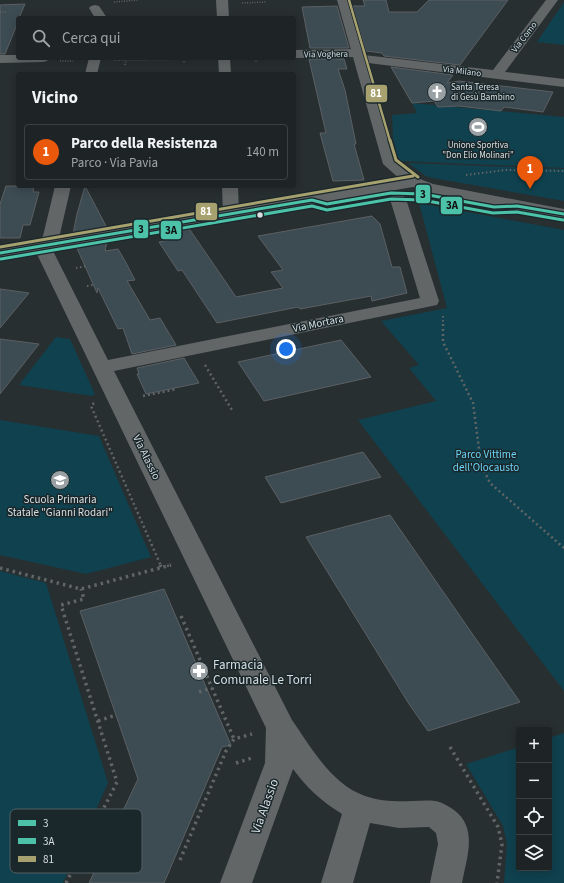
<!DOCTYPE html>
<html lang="it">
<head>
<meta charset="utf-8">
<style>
  :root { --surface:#1e2325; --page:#262b2d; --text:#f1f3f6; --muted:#a1a4a7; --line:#3c4042; --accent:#ea580c }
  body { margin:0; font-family:"Source Sans 3",sans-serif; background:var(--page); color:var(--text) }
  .controls { position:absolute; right:12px; bottom:12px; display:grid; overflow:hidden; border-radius:4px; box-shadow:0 2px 10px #0003 }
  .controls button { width:36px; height:36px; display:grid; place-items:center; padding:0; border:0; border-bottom:1px solid var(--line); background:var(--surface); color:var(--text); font:20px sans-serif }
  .you { position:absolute; left:286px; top:349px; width:14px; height:14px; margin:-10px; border:3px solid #fff; border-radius:50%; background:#1a73e8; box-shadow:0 0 0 6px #1a73e833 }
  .badge { display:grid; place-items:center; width:26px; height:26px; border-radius:50%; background:var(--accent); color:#fff; font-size:13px; font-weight:700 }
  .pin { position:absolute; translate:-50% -33px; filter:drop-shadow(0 1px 2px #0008) }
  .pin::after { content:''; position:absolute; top:21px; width:14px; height:12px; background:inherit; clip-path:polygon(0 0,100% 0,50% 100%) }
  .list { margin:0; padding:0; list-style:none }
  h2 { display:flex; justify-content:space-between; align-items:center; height:52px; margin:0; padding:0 16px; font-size:17px }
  h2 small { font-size:13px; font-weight:400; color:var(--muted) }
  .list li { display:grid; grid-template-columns:26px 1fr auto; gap:12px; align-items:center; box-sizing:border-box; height:56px; margin:0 8px 8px; padding:0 8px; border:1px solid var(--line); border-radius:4px }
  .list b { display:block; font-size:15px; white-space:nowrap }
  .list p { margin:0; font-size:13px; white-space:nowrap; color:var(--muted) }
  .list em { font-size:13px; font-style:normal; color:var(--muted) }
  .icon { flex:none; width:22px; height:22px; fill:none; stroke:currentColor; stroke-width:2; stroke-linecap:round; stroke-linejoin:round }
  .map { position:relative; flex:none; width:564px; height:883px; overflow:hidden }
  .search { position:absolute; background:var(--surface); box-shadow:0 2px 10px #0003; left:16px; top:16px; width:280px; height:44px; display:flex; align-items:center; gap:10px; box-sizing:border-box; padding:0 14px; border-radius:4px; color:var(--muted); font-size:15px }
  .panel { position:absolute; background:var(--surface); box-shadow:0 2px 10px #0003; left:16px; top:72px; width:280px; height:116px; border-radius:4px }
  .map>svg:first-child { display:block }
</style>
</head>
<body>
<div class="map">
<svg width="564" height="883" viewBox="0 0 564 883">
  <rect width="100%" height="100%" fill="#282f31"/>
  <g fill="#10414e">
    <path d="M 564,2 L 564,45 L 537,42 Z"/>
    <path d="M 412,103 L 564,117 L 564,168 L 399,161 L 393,138 L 392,115 L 417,113 Z"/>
    <path d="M 408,163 L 564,169 L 564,201 L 427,177 Z"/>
    <path d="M 419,203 L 564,230 L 564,691 L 358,420 L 436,401 L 409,368 L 419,365 L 381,321 L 447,308 Z"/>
    <path d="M 56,337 L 70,339 L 95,394 L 92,396 L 19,385 Z"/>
    <path d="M 0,420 L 99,436 L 151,557 L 86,574 L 0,555 Z"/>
    <path d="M 0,571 L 46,583 L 108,783 L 63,883 L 0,883 Z"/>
    <path d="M 564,733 L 564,883 L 504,883 L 507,844 L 503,826 L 466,764 L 519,747 L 519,868 L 549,868 L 549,738 Z"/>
  </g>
  <g fill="#3d4b53" stroke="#5b6063">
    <path d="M 363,0 L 386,0 L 389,12 L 417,12 L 429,0 L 508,0 L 460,65 L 384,56 L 382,53 L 366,51 L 352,6 L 365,6 Z"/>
    <path d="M 25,4 L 19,18 L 18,18 L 18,22 L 5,54 L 0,54 L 0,5 Z"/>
    <path d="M 337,6 L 349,48 L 310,48 L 302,7 Z"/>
    <path d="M 309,59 L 344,59 L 347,69 L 338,69 L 345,90 L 356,144 L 354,144 L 364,180 L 333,181 L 320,133 L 326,133 Z"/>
    <path d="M 391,67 L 453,75 L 447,83 L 459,81 L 553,92 L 543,112 L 504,107 L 501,111 L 459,106 L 438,107 L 434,101 L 412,103 Z"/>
    <path d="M 6,186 L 34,186 L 33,192 L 39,192 L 30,225 L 23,225 L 20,238 L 0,238 L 0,204 Z"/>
    <path d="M 85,186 L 107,228 L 73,234 L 77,214 Z"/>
    <path d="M 372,216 L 380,224 L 392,267 L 400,267 L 407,293 L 372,301 L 371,296 L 300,309 L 298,307 L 217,323 L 182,270 L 178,271 L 159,242 L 170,240 L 170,230 L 188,227 L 236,297 L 283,288 L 271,272 L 283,270 L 258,236 Z"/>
    <path d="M 107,241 L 105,251 L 118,249 L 125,261 L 135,280 L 127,281 L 150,320 L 160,318 L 176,345 L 132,354 L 123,328 L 118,329 L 98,288 L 97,293 L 76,246 Z"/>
    <path d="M 0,289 L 29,293 L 0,328 Z"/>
    <path d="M 0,339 L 39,344 L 0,394 Z"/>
    <path d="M 341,340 L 371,377 L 264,401 L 238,362 Z"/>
    <path d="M 184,358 L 199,383 L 146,394 L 137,374 L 139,374 L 137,368 Z"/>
    <path d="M 363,452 L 381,477 L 281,503 L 265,477 Z"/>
    <path d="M 390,515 L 471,632 L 520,702 L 428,731 L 409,704 L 306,537 Z"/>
    <path d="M 164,589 L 231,745 L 222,747 L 164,883 L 89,883 L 138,779 L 80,611 Z"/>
  </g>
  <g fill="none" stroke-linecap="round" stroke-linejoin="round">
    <g stroke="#606566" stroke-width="1.5" stroke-dasharray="1 1.5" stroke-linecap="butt">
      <path d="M 114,2 L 138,0"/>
      <path d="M 242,3 L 266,2"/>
      <path d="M 0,12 L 6,12"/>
      <path d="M 244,58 L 254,58"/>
      <path d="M 256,58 L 256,62"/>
      <path d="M 184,59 L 184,64"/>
      <path d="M 114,60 L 205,59"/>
      <path d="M 60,61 L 73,61"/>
      <path d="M 125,65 L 126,60"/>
    </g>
    <g stroke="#606566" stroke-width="2" stroke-dasharray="1.5 2.5" stroke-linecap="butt">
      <path d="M 466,175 L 506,170 L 564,171"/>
      <path d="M 76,268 L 87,266"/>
      <path d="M 87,286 L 93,285"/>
      <path d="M 443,316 L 443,325"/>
    </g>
    <g stroke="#606566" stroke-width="2.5" stroke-dasharray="2 3" stroke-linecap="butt">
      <path d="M 443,324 L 443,342 L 473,403 L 481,464 L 490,483 L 564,548"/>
      <path d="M 205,365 L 232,410"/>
      <path d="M 143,396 L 177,389"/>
      <path d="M 94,403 L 91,406 L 161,566"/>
      <path d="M 167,566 L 172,565"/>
    </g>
    <g stroke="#606566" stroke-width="3.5" stroke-dasharray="2.5 4" stroke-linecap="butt">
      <path d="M 160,565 L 161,567"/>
      <path d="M 0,568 L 81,589 L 171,565"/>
      <path d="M 181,616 L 234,739"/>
      <path d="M 199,692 L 212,688"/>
      <path d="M 98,721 L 116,715"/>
      <path d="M 450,747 L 498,827 L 502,844 L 497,883"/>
      <path d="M 236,763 L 252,758"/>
      <path d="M 180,860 L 226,751 L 234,739 L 252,734"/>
      <path d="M 66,883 L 117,782 L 61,605 L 84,599 L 81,589"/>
    </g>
    <g fill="#636667" fill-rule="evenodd">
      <path d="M 216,0 L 228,0 L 229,18 L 217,18 Z"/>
      <path d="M 546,0 L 558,0 L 505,72 L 564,79 L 564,87 L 360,62 L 356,61 L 355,57 L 294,58 L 294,50 L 359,49 L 363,50 L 365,53 L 364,55 L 493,70 Z"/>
      <path d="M 95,5 L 99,6 L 107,18 L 95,18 L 89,8 L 91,6 Z"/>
      <path d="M 0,55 L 18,55 L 18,58 L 49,58 L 47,61 L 43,62 L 0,63 Z"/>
      <path d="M 89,58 L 101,58 L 97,74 L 85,74 Z"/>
      <path d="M 218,58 L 230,58 L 231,74 L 219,74 Z"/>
      <path d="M 55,186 L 71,186 L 59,238 L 51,247 L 108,360 L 420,298 L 390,199 L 392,196 L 398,194 L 404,196 L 406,199 L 439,301 L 437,305 L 114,371 L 292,720 C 311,747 331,784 365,796 C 379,801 398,802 413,801 C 420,801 428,800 435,801 C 442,802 448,806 454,810 C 478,828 467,857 462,883 L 430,883 L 438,844 L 436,833 L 429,827 L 399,828 L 370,823 L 353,883 L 321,883 L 342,814 C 321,801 307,788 293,769 L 252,883 L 220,883 L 265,763 L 266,728 L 33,246 L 43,236 Z"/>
      <path d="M 222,186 L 238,186 L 239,214 L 237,217 L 231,219 L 225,217 L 223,214 Z"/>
    </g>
    <path fill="#636667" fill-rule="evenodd" d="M 337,0 L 349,0 L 398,162 L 420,179 L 433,184 L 564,209 L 564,219 L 429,193 L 413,187 L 0,258 L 0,248 L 401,180 L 383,164 Z"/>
    <g stroke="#1a272b" stroke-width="5.5">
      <path id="bus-1" d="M 0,253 L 312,200 L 327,204 L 391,193 L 423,194 L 494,207 L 517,206 L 564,214"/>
    </g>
    <g stroke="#1a272b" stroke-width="5.5">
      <path id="bus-2" d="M 1,259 L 312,206 L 327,210 L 391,199 L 422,200 L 493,213 L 517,212 L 563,220"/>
    </g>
    <g stroke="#1a272b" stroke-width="4">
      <path id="bus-3-far1" d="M 349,0 L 390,141"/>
    </g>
    <g stroke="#1a272b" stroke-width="5.5">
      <g id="bus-3">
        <path d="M 390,140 L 396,160 L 418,177"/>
        <path d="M 0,247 L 413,176"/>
      </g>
    </g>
    <use href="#bus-1" stroke="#4cc2a9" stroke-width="3"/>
    <use href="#bus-2" stroke="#4cc2a9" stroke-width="3"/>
    <use href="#bus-3-far1" stroke="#a6a16e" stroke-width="2.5"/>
    <use href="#bus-3" stroke="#a6a16e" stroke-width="3"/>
  </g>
  <defs>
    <g id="church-disc" transform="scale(1)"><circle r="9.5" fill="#9aa1a4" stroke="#1a272b"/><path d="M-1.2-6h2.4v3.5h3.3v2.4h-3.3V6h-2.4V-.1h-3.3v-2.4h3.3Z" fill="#fff"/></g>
    <g id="stadium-disc" transform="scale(1)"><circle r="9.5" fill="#9aa1a4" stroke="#1a272b"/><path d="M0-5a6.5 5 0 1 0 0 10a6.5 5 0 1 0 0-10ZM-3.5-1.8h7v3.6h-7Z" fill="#fff"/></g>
    <g id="school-disc" transform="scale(1)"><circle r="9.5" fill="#9aa1a4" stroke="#1a272b"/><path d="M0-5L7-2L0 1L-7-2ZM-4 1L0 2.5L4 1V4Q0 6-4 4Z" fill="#fff"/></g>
    <g id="pharmacy-disc" transform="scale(1)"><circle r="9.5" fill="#9aa1a4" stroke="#1a272b"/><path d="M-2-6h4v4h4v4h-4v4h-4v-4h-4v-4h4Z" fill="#fff"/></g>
  </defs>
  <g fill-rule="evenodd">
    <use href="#church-disc" x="437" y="92"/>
    <use href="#stadium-disc" x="478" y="127"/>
    <use href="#school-disc" x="60" y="480"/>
    <use href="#pharmacy-disc" x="199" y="671"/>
  </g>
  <circle fill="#d7dfe2" stroke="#1a272b" stroke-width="1.5" cx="260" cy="215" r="3.5"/>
  <g text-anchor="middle" stroke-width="3" stroke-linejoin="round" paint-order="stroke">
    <g font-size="9" fill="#d7dfe2" stroke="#1a272b">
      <text transform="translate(524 37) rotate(-53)" y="3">Via Como</text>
      <text transform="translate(326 54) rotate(-1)" y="3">Via Voghera</text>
      <text transform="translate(462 71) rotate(7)" y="3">Via Milano</text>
    </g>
    <g font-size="9" fill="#d7dfe2" stroke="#1a272b" text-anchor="start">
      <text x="451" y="90">Santa Teresa<tspan x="451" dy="10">di Gesù Bambino</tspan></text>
      <text x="478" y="148" text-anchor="middle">Unione Sportiva<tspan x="478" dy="10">"Don Elio Molinari"</tspan></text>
    </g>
    <g font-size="11" fill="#d7dfe2" stroke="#1a272b">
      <text transform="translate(318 323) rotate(-12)" y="4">Via Mortara</text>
      <text transform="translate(147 457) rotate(64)" y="4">Via Alassio</text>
    </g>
    <g font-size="11" fill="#6ad4f6" stroke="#1a272b">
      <text x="486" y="458">Parco Vittime<tspan x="486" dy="13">dell'Olocausto</tspan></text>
    </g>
    <g font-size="11" fill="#d7dfe2" stroke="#1a272b">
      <text x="60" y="503">Scuola Primaria<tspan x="60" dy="13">Statale "Gianni Rodari"</tspan></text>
    </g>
    <g font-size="13" fill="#d7dfe2" stroke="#1a272b" text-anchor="start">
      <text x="213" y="669">Farmacia<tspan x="213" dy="15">Comunale Le Torri</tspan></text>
    </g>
    <g font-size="13" fill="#d7dfe2" stroke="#1a272b">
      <text transform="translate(264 806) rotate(-70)" y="5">Via Alassio</text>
    </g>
  </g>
  <rect x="10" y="809" width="132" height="64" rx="6" fill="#1a272b" stroke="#535e62" stroke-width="1"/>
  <rect x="18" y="820" width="18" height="6" fill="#4cc2a9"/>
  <rect x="18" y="838" width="18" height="6" fill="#4cc2a9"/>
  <rect x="18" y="856" width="18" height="6" fill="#a6a16e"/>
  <g font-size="11" fill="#d7dfe2">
    <text x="43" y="827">3</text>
    <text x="43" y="845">3A</text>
    <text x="43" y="863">81</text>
  </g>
  <g stroke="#1a272b" stroke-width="1.5">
    <rect x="365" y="84" width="23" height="19" rx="4" fill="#a6a16e"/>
    <rect x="415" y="184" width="16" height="20" rx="4" fill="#4cc2a9"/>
    <rect x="440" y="196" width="23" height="19" rx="4" fill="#4cc2a9"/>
    <rect x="195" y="202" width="23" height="19" rx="4" fill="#a6a16e"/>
    <rect x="133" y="219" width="16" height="20" rx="4" fill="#4cc2a9"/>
    <rect x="160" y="220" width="22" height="20" rx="4" fill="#4cc2a9"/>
  </g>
  <g font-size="11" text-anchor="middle" font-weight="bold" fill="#fff">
    <text x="376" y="97">81</text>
    <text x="206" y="215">81</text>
  </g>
  <g font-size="11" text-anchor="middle" font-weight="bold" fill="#111">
    <text x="423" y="198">3</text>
    <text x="452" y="209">3A</text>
    <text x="141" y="233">3</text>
    <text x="171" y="234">3A</text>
  </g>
</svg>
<div class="controls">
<button>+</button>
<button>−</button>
<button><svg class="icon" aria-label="locate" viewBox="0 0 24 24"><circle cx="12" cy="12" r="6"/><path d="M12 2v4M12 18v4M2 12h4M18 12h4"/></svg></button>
<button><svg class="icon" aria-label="layers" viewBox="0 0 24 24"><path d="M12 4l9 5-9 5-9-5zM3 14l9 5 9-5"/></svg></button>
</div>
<div class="you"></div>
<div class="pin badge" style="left:530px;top:189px">1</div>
<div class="search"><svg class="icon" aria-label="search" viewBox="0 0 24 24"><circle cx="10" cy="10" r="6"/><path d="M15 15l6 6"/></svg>Cerca qui</div>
<section class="panel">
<h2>Vicino<small></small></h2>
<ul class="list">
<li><span class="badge">1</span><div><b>Parco della Resistenza</b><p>Parco · Via Pavia</p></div><em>140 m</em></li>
</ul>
</section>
</div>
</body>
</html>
